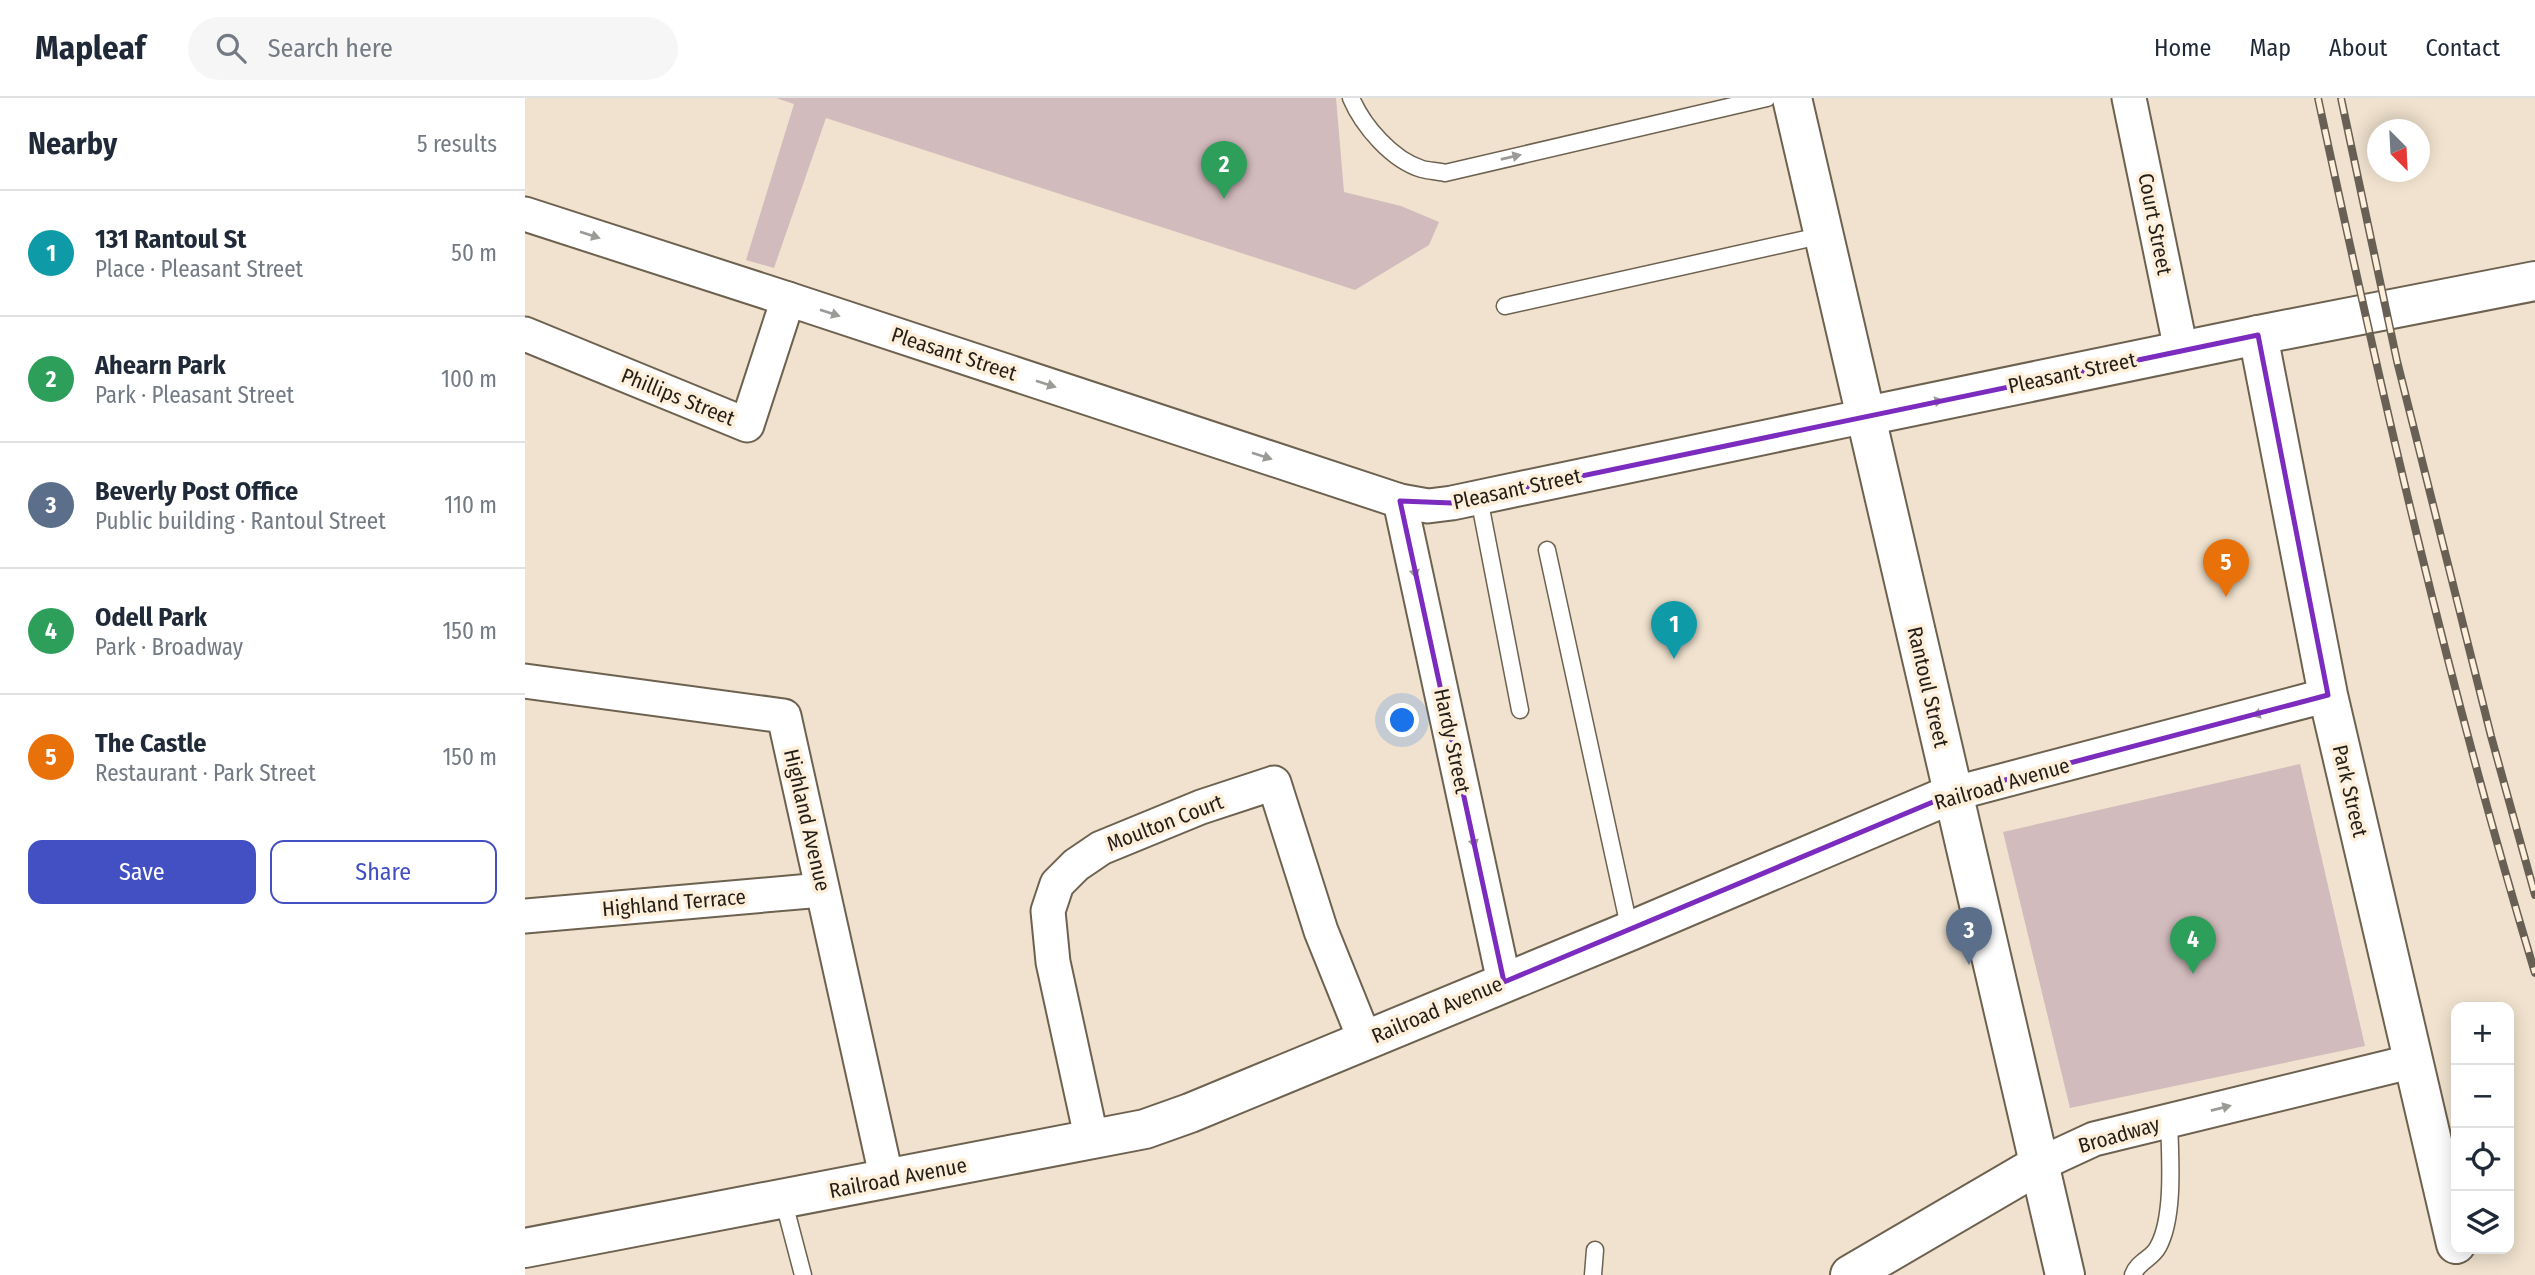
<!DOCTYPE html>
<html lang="en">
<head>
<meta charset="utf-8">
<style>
  :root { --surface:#fff; --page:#f6f6f7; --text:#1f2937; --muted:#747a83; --line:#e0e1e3; --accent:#4350c4 }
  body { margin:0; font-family:"Fira Sans Condensed",sans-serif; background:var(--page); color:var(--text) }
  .controls { position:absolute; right:21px; bottom:21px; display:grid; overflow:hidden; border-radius:14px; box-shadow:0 4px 18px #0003 }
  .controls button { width:63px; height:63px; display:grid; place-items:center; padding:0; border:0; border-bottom:2px solid var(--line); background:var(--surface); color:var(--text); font:35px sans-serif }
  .compass { position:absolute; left:1842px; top:21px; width:63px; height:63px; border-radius:50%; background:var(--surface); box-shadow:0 4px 18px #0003; rotate:156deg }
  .you { position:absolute; left:878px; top:623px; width:24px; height:24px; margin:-18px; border:5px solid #fff; border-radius:50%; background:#1a73e8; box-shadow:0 0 0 10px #1a73e833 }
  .badge { display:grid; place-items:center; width:46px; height:46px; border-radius:50%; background:var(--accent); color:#fff; font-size:23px; font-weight:700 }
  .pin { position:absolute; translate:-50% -58px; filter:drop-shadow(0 2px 4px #0008) }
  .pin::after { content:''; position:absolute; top:37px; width:24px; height:21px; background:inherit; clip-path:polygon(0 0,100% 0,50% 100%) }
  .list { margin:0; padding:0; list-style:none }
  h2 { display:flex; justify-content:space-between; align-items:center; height:91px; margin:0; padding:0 28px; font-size:30px }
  h2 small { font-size:23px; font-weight:400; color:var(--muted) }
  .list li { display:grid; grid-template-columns:46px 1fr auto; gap:21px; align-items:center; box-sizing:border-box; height:126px; padding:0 28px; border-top:2px solid var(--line) }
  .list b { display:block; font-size:26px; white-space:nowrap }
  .list p { margin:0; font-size:23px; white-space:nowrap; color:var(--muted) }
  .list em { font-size:23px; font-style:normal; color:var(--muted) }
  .actions { display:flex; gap:14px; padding:21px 28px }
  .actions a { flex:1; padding:16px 0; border:2px solid var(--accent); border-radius:14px; text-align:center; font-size:24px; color:var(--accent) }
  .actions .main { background:var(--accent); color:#fff }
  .icon { flex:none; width:38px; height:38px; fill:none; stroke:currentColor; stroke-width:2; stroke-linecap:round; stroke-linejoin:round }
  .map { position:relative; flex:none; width:2010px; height:1177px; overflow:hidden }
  header { display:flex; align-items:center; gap:42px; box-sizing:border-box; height:98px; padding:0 35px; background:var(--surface); border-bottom:2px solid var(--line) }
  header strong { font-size:33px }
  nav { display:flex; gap:38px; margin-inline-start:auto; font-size:24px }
  .search { width:490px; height:63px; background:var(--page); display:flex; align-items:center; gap:18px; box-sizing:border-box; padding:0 24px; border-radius:38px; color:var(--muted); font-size:26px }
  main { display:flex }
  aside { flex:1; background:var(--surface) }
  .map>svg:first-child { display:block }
</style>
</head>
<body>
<header>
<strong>Mapleaf</strong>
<div class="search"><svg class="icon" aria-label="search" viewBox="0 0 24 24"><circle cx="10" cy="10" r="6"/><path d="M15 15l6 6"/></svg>Search here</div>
<nav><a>Home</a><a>Map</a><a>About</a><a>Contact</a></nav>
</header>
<main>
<aside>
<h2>Nearby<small>5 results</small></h2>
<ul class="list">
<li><span class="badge" style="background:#0f9aa8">1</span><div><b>131 Rantoul St</b><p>Place · Pleasant Street</p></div><em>50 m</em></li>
<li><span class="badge" style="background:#2e9e5b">2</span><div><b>Ahearn Park</b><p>Park · Pleasant Street</p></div><em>100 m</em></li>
<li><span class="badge" style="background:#5c6f8a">3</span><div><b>Beverly Post Office</b><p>Public building · Rantoul Street</p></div><em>110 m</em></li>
<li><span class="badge" style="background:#2e9e5b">4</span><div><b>Odell Park</b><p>Park · Broadway</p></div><em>150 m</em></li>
<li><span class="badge" style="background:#e8710a">5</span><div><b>The Castle</b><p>Restaurant · Park Street</p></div><em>150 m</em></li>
</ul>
<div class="actions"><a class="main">Save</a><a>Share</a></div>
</aside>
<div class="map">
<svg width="2010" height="1177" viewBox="0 0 2010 1177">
  <rect width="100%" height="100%" fill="#f0e2ce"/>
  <g fill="#d2bbbd">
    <path d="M 251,0 L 811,0 L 819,94 L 876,108 L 914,124 L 904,147 L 830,192 L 301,20 L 249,170 L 221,162 L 269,6 Z"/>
    <path d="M 1775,666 L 1840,948 L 1545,1010 L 1478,734 Z"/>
  </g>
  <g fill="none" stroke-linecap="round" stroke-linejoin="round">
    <g stroke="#6d6150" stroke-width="19">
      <g id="lane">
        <path d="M 826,0 C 838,28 867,62 897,71 C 904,73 912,73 920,75 L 1242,0"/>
        <path d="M 980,208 L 1299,137"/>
        <path d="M 954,400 L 995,612"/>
        <path d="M 1022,452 L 1105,833"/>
        <path d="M 258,1101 L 278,1177"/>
        <path d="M 1068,1177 L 1070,1152"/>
        <path d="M 1608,1177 C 1613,1163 1627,1161 1633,1149 C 1650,1119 1645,1057 1644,1022"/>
      </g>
    </g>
    <g stroke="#6d6150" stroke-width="37">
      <g id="street">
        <path d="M 1604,0 L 1656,252"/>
        <path d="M 0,116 L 263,201 L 875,403 L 903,408 L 927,405 L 1341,318"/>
        <path d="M 0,236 L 222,327 L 263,201"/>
        <path d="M 875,403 L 979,884"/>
        <path d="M 0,583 L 259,618 L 362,1082"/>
        <path d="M 1427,696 L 1803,597"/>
        <path d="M 0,818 L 297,792"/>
        <path d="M 567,1043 L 528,864 L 523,813 L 532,786 L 551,767 L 576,750 L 676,709 L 749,685 L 796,833 L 840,942"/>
        <path d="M 1515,1066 L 1569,1041 L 1889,963"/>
      </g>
    </g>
    <g stroke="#6d6150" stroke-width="42">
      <g id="secondary">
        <path d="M 1733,237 L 1803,597 L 1931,1146"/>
        <path d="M 1341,318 L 1733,237 L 2010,183"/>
        <path d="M 0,1150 L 620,1031 L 665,1015 L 1105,833 L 1427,696"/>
        <path d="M 1325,1177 L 1515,1066"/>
      </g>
    </g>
    <g stroke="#6d6150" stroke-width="42">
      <path id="highway" d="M 1267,0 L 1540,1177"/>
    </g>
    <use href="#lane" stroke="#fff" stroke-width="16"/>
    <use href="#street" stroke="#fff" stroke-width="33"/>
    <use href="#secondary" stroke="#fff" stroke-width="38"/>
    <use href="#highway" stroke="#fff" stroke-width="38"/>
    <g stroke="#686054" stroke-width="8">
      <g id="rail">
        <path d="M 1793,0 C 1856,294 1923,587 2010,875"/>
        <path d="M 1816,0 L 1872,263 L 1966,638 L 2010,797"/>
      </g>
    </g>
    <use href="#rail" stroke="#feefdb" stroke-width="5" stroke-dasharray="16" stroke-linecap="butt"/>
  </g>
  <defs><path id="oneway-solid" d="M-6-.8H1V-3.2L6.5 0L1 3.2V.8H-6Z" transform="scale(1.75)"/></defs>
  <g fill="#9c9a97">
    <use href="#oneway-solid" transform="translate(986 59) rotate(-13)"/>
    <use href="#oneway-solid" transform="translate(65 137) rotate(18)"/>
    <use href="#oneway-solid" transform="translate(305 215) rotate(18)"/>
    <use href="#oneway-solid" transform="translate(521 286) rotate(18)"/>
    <use href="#oneway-solid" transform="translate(1408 304) rotate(-12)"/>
    <use href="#oneway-solid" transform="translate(737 358) rotate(18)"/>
    <use href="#oneway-solid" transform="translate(889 470) rotate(78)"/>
    <use href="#oneway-solid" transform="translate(1737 615) rotate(165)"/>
    <use href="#oneway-solid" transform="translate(948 740) rotate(78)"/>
    <use href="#oneway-solid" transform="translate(1696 1010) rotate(-14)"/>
  </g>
  <path fill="none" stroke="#7b2cbf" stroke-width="5" stroke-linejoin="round" d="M 1733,237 L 1803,597 L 1427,696 L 979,884 L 875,403 L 927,405 Z"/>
  <g text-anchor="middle" stroke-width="7" stroke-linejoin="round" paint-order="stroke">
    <g font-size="21" fill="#231e17" stroke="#feefdb">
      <text transform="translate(1630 126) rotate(79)" y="7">Court Street</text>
      <text transform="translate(429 256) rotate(18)" y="7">Pleasant Street</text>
      <text transform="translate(1547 275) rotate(-12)" y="7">Pleasant Street</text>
      <text transform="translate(153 299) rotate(22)" y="7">Phillips Street</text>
      <text transform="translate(992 391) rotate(-12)" y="7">Pleasant Street</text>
      <text transform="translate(1403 589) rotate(77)" y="7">Rantoul Street</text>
      <text transform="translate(927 643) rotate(78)" y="7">Hardy Street</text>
      <text transform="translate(1477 686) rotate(-16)" y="7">Railroad Avenue</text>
      <text transform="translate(1825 693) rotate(77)" y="7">Park Street</text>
      <text transform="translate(282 722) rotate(77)" y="7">Highland Avenue</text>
      <text transform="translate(640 725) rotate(-21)" y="7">Moulton Court</text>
      <text transform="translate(149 805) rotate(-5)" y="7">Highland Terrace</text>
      <text transform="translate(912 912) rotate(-23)" y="7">Railroad Avenue</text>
      <text transform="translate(1594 1037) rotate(-16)" y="7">Broadway</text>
      <text transform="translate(373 1080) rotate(-11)" y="7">Railroad Avenue</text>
    </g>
  </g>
</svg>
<div class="controls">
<button>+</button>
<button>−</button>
<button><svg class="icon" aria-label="locate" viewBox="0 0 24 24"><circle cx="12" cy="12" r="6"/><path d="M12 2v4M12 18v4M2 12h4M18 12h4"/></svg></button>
<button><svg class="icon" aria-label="layers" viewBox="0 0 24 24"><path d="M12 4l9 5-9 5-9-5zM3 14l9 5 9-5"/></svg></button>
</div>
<svg class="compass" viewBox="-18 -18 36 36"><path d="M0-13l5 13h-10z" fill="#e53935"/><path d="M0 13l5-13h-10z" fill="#747a83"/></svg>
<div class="you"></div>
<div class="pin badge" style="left:1149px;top:561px;background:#0f9aa8">1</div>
<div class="pin badge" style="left:699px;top:101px;background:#2e9e5b">2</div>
<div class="pin badge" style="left:1444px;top:867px;background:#5c6f8a">3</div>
<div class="pin badge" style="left:1668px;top:876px;background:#2e9e5b">4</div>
<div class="pin badge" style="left:1701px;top:499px;background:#e8710a">5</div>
</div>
</main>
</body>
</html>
